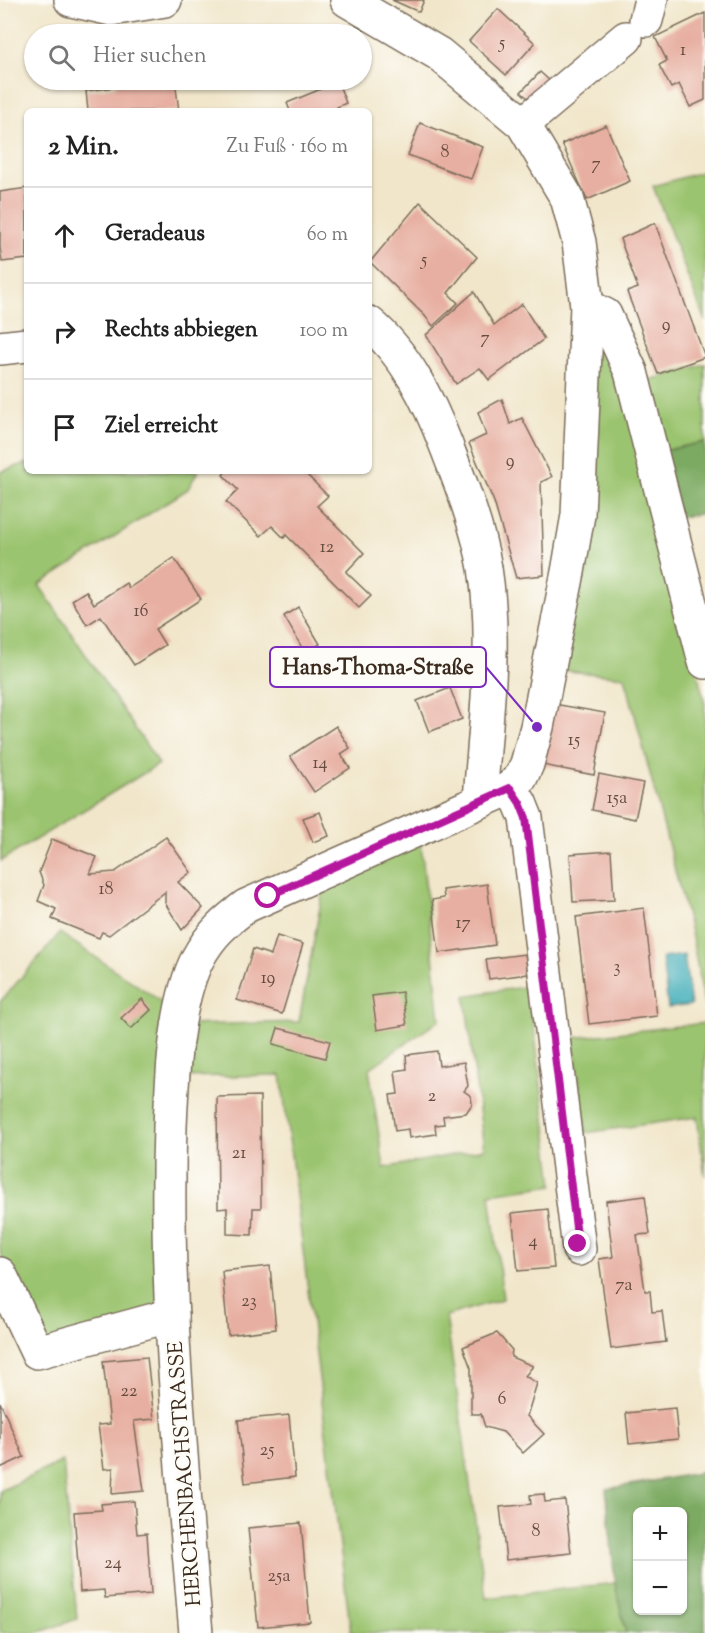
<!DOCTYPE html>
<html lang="de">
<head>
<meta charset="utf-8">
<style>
  :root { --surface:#fff; --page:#f6f6f6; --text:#222; --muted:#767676; --line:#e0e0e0 }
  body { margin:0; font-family:"Sorts Mill Goudy",serif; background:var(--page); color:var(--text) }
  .controls { position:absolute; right:18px; bottom:18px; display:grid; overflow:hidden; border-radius:9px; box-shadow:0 2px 4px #0004 }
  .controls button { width:54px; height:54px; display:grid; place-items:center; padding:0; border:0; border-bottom:2px solid var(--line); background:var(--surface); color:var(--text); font:30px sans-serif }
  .stop { position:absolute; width:18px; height:18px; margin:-14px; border:4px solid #b5179e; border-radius:50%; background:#fff }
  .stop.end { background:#b5179e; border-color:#fff; box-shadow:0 2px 6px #0008 }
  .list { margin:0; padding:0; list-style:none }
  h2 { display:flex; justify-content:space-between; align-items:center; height:78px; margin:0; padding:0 24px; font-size:26px }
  h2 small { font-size:20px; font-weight:400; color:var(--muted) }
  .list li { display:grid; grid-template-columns:39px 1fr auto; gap:18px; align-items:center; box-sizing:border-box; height:96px; padding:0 24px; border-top:2px solid var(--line) }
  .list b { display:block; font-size:22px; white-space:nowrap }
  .list em { font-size:20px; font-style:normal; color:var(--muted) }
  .icon { flex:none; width:33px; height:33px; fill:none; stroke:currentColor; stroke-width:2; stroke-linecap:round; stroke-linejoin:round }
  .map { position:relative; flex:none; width:705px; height:1633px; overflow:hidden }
  .search { position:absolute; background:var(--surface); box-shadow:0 2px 4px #0004; left:24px; top:24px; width:348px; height:66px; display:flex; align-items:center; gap:15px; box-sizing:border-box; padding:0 21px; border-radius:33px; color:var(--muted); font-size:22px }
  .panel { position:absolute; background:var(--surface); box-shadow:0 2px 4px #0004; left:24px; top:108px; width:348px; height:366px; border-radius:9px }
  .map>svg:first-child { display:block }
</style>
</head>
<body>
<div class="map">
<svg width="705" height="1633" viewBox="0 0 705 1633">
  <rect width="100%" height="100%" fill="#fdfcf7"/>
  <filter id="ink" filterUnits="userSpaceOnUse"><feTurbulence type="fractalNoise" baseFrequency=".0167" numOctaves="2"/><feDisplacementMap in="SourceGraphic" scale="12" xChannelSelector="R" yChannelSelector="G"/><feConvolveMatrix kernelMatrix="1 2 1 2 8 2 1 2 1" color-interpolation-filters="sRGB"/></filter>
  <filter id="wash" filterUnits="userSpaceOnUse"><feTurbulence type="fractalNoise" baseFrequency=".008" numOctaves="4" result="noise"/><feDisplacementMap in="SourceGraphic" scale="24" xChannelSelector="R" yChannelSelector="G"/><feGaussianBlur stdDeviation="1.35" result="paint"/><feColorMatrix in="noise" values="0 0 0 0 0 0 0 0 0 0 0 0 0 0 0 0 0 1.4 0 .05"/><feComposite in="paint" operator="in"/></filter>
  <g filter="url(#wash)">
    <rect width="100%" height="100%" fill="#f1e6ca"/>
    <g fill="#9bc470" stroke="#6b7747" stroke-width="1.5">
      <path d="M 705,171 L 705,321 L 653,186 Z"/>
      <path d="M 595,336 L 625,387 L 705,364 L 705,442 L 661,451 L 644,457 L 705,704 L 705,1007 L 691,932 L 625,677 L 559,670 Z"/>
      <path d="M 27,463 L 27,471 L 198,471 L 188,489 L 39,585 L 159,764 L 1,861 L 0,472 Z"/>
      <path d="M 420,835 L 440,1020 L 369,1069 L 384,1168 L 484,1149 L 465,996 L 529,986 L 553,1185 L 490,1194 L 503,1299 L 446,1316 L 486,1598 L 615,1583 L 626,1633 L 351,1633 L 281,1075 L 178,1077 L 187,1025 L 299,1022 L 324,885 Z"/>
      <path d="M 60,933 L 169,1007 L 164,1313 L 39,1348 L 0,1252 L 0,1002 Z"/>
      <path d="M 705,1023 L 705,1176 L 697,1117 L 586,1133 L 573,1038 Z"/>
      <path d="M 63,1461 L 77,1619 L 37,1633 L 0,1633 L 0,1491 Z"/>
    </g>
    <g fill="#7caa62" stroke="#5c6a40" stroke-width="1.5" fill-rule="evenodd">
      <path d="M 705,442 L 705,513 L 677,518 L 661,451 Z"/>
      <path d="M 705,1472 L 705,1633 L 626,1633 L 615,1583 L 606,1489 ZM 638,1512 L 682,1512 L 682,1610 L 638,1610 Z"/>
    </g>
    <path fill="#3cacb8" stroke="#3c6b6b" stroke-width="1.5" d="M 684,955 L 691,1005 L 668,1008 L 662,958 Z"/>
    <g id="blocks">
      <g fill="#e7afa1">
        <path d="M 392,0 L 424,0 L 419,12 Z"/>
        <path d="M 498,9 L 535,43 L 506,75 L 469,41 Z"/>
        <path d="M 705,13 L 705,100 L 690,107 L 679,84 L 671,88 L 659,65 L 667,61 L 655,37 Z"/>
        <path d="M 285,26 L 287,34 L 256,34 Z"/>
        <path d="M 540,72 L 550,81 L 531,101 L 521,92 Z"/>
        <path d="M 115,80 L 175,80 L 179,111 L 88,111 L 86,91 L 116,87 Z"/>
        <path d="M 338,82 L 346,103 L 337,107 L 339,111 L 290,111 L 287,103 Z"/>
        <path d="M 420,123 L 483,147 L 471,179 L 408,155 Z"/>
        <path d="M 606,125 L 630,181 L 587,200 L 562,144 Z"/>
        <path d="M 27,188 L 27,259 L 2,262 L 0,247 L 0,192 Z"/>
        <path d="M 420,202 L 477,257 L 448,293 L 458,303 L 433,326 L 425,316 L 370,262 Z"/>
        <path d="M 655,223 L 705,357 L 658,374 L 627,292 L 638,288 L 620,239 Z"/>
        <path d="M 474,292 L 494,325 L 522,304 L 544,339 L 489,380 L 480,368 L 456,384 L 426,335 Z"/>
        <path d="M 502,399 L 510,424 L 522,418 L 552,477 L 541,482 L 544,575 L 516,578 L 494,502 L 469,443 L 486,435 L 478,412 Z"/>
        <path d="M 226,471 L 303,471 L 328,496 L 317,506 L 364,553 L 346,572 L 371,596 L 359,608 L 286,535 L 284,538 L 272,526 L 261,536 L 226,502 L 238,490 L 223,475 Z"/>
        <path d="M 174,558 L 201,599 L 155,629 L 165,645 L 134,665 L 101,616 L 87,625 L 72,600 L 86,591 L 94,604 L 126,583 L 129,588 Z"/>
        <path d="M 298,607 L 320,644 L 305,653 L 284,616 Z"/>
        <path d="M 450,688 L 462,719 L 429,732 L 417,701 Z"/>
        <path d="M 554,704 L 605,713 L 594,775 L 542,765 Z"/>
        <path d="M 336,726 L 350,748 L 341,754 L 350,768 L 314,792 L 290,756 Z"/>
        <path d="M 599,774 L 643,783 L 635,819 L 592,810 Z"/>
        <path d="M 320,812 L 329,836 L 313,842 L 303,818 Z"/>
        <path d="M 166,837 L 191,872 L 178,882 L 203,908 L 182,930 L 165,903 L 165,892 L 109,935 L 102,932 L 99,938 L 52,919 L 56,909 L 38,901 L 44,885 L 39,872 L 52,839 L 97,857 L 90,874 L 115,872 Z"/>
        <path d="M 611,851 L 614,900 L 573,902 L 570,854 Z"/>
        <path d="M 487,884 L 495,945 L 439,953 L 432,900 L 444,898 L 443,890 Z"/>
        <path d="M 644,908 L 657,1016 L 589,1024 L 576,917 Z"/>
        <path d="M 277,936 L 303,944 L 282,1014 L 237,1000 L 253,949 L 271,955 Z"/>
        <path d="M 525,954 L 528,974 L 489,979 L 486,959 Z"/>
        <path d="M 402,992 L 407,1025 L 377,1030 L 372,996 Z"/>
        <path d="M 142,999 L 151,1010 L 131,1029 L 121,1018 Z"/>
        <path d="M 278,1028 L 330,1041 L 325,1058 L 273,1044 Z"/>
        <path d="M 437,1051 L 439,1066 L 464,1062 L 468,1086 L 464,1091 L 471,1096 L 472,1104 L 466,1113 L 443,1116 L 444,1124 L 435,1125 L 436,1134 L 409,1138 L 408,1129 L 395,1131 L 390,1095 L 398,1094 L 395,1071 L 407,1069 L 406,1055 Z"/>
        <path d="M 260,1096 L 261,1208 L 253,1208 L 252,1235 L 227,1234 L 227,1208 L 218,1209 L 217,1097 Z"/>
        <path d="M 645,1196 L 650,1234 L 637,1235 L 645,1291 L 650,1291 L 652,1312 L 662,1311 L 666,1342 L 611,1349 L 599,1259 L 613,1257 L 606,1201 Z"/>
        <path d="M 548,1209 L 554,1268 L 518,1271 L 512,1213 Z"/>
        <path d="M 270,1266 L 276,1329 L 228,1335 L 222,1271 Z"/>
        <path d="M 497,1333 L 512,1350 L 511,1357 L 533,1366 L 525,1376 L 537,1383 L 527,1416 L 544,1434 L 523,1453 L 503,1432 L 485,1427 L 481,1414 L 471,1414 L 471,1368 L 463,1347 Z"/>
        <path d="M 147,1357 L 154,1419 L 134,1421 L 144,1491 L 112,1494 L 113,1468 L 104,1469 L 98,1425 L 110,1424 L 103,1361 Z"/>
        <path d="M 0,1402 L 24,1457 L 0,1468 Z"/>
        <path d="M 675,1408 L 678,1439 L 629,1444 L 626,1413 Z"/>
        <path d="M 289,1415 L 295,1477 L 245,1483 L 238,1420 Z"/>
        <path d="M 544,1494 L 545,1502 L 565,1500 L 571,1553 L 506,1560 L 500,1507 L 531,1504 L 530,1495 Z"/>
        <path d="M 134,1501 L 137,1534 L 147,1533 L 151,1594 L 105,1598 L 104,1590 L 80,1592 L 74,1512 L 102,1510 L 101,1504 Z"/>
        <path d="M 301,1523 L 310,1622 L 258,1627 L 248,1528 Z"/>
      </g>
    </g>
  </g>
  <g filter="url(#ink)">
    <use href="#blocks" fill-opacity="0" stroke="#7b6c5a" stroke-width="1.5"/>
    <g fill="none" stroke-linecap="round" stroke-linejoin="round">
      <g stroke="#7b6c5a" stroke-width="36">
        <g id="minor">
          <path d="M 71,0 L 111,9 L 165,0"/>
          <path d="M 646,20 L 651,0"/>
          <path d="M 523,124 L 626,38"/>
          <path d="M 587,306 L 605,315 L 631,372 L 705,662"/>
          <path d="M 369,323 C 406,354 429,401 446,445 C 461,484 478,527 485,568 C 497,645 485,724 480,801"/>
          <path d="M 0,348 L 27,345"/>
          <path d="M 510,788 L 520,803 L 526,818 L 579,1249"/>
          <path d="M 0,1274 L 37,1352 L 172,1315"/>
          <path d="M 196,1633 C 182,1465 164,1296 170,1127 C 172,1078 175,1002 198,958 C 210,935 226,921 246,906 L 510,788 L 521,777 L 527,764 L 537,727 L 568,572 L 578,515 L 587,306 L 579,242 L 567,198 L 523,124 L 439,54 L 347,0"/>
        </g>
      </g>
      <use href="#minor" stroke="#fff" stroke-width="33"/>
    </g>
  </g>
  <g fill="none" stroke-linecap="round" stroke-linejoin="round" filter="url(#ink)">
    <path stroke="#b5179e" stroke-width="8" d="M 268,896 L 510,788 L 520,803 L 526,818 L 578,1244"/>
  </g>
  <g text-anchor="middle" stroke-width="6" stroke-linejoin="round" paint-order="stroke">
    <g font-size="18" fill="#664b3f">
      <text x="502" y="48">5</text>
      <text x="683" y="55">1</text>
      <text x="445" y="157">8</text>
      <text x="596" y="169">7</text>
      <text x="424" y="265">5</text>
      <text x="666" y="330">9</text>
      <text x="485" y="343">7</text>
      <text x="510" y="466">9</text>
      <text x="327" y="552">12</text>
      <text x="141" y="616">16</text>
      <text x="574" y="745">15</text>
      <text x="320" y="768">14</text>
      <text x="617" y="803">15a</text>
      <text x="106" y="894">18</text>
      <text x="463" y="928">17</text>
      <text x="617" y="972">3</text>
      <text x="268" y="983">19</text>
      <text x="432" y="1101">2</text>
      <text x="239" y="1158">21</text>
      <text x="533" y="1246">4</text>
      <text x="624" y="1290">7a</text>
      <text x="249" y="1306">23</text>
      <text x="129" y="1396">22</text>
      <text x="502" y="1404">6</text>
      <text x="267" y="1455">25</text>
      <text x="536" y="1536">8</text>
      <text x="113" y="1568">24</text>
      <text x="279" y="1581">25a</text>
    </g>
    <g font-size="21" fill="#3b2a1e" stroke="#fdfcf7">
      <text transform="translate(184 1474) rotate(-94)" y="7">HERCHENBACHSTRASSE</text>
    </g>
  </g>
  <path fill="none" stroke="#7b2cbf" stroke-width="2" d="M537 727L486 667"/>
  <circle fill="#7b2cbf" stroke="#fdfcf7" stroke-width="2" cx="537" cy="727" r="6"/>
  <rect fill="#fdfcf7" stroke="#7b2cbf" stroke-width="2" x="270" y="647" width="216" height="40" rx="6"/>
  <g font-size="22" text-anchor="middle" font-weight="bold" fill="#3b2a1e">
    <text x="378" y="674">Hans-Thoma-Straße</text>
  </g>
</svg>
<div class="controls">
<button>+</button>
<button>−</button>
</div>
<div class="stop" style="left:268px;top:896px"></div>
<div class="stop end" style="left:578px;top:1244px"></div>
<div class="search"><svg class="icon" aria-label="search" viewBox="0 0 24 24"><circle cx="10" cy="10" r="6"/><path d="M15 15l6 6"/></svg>Hier suchen</div>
<section class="panel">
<h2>2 Min.<small>Zu Fuß · 160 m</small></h2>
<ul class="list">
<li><svg class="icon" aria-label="ahead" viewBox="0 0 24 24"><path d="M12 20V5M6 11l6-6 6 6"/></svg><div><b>Geradeaus</b></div><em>60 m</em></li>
<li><svg class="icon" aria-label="right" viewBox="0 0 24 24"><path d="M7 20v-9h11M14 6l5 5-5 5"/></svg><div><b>Rechts abbiegen</b></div><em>100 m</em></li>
<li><svg class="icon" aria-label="arrive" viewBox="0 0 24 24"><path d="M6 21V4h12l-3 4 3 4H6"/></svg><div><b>Ziel erreicht</b></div></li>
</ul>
</section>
</div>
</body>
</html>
